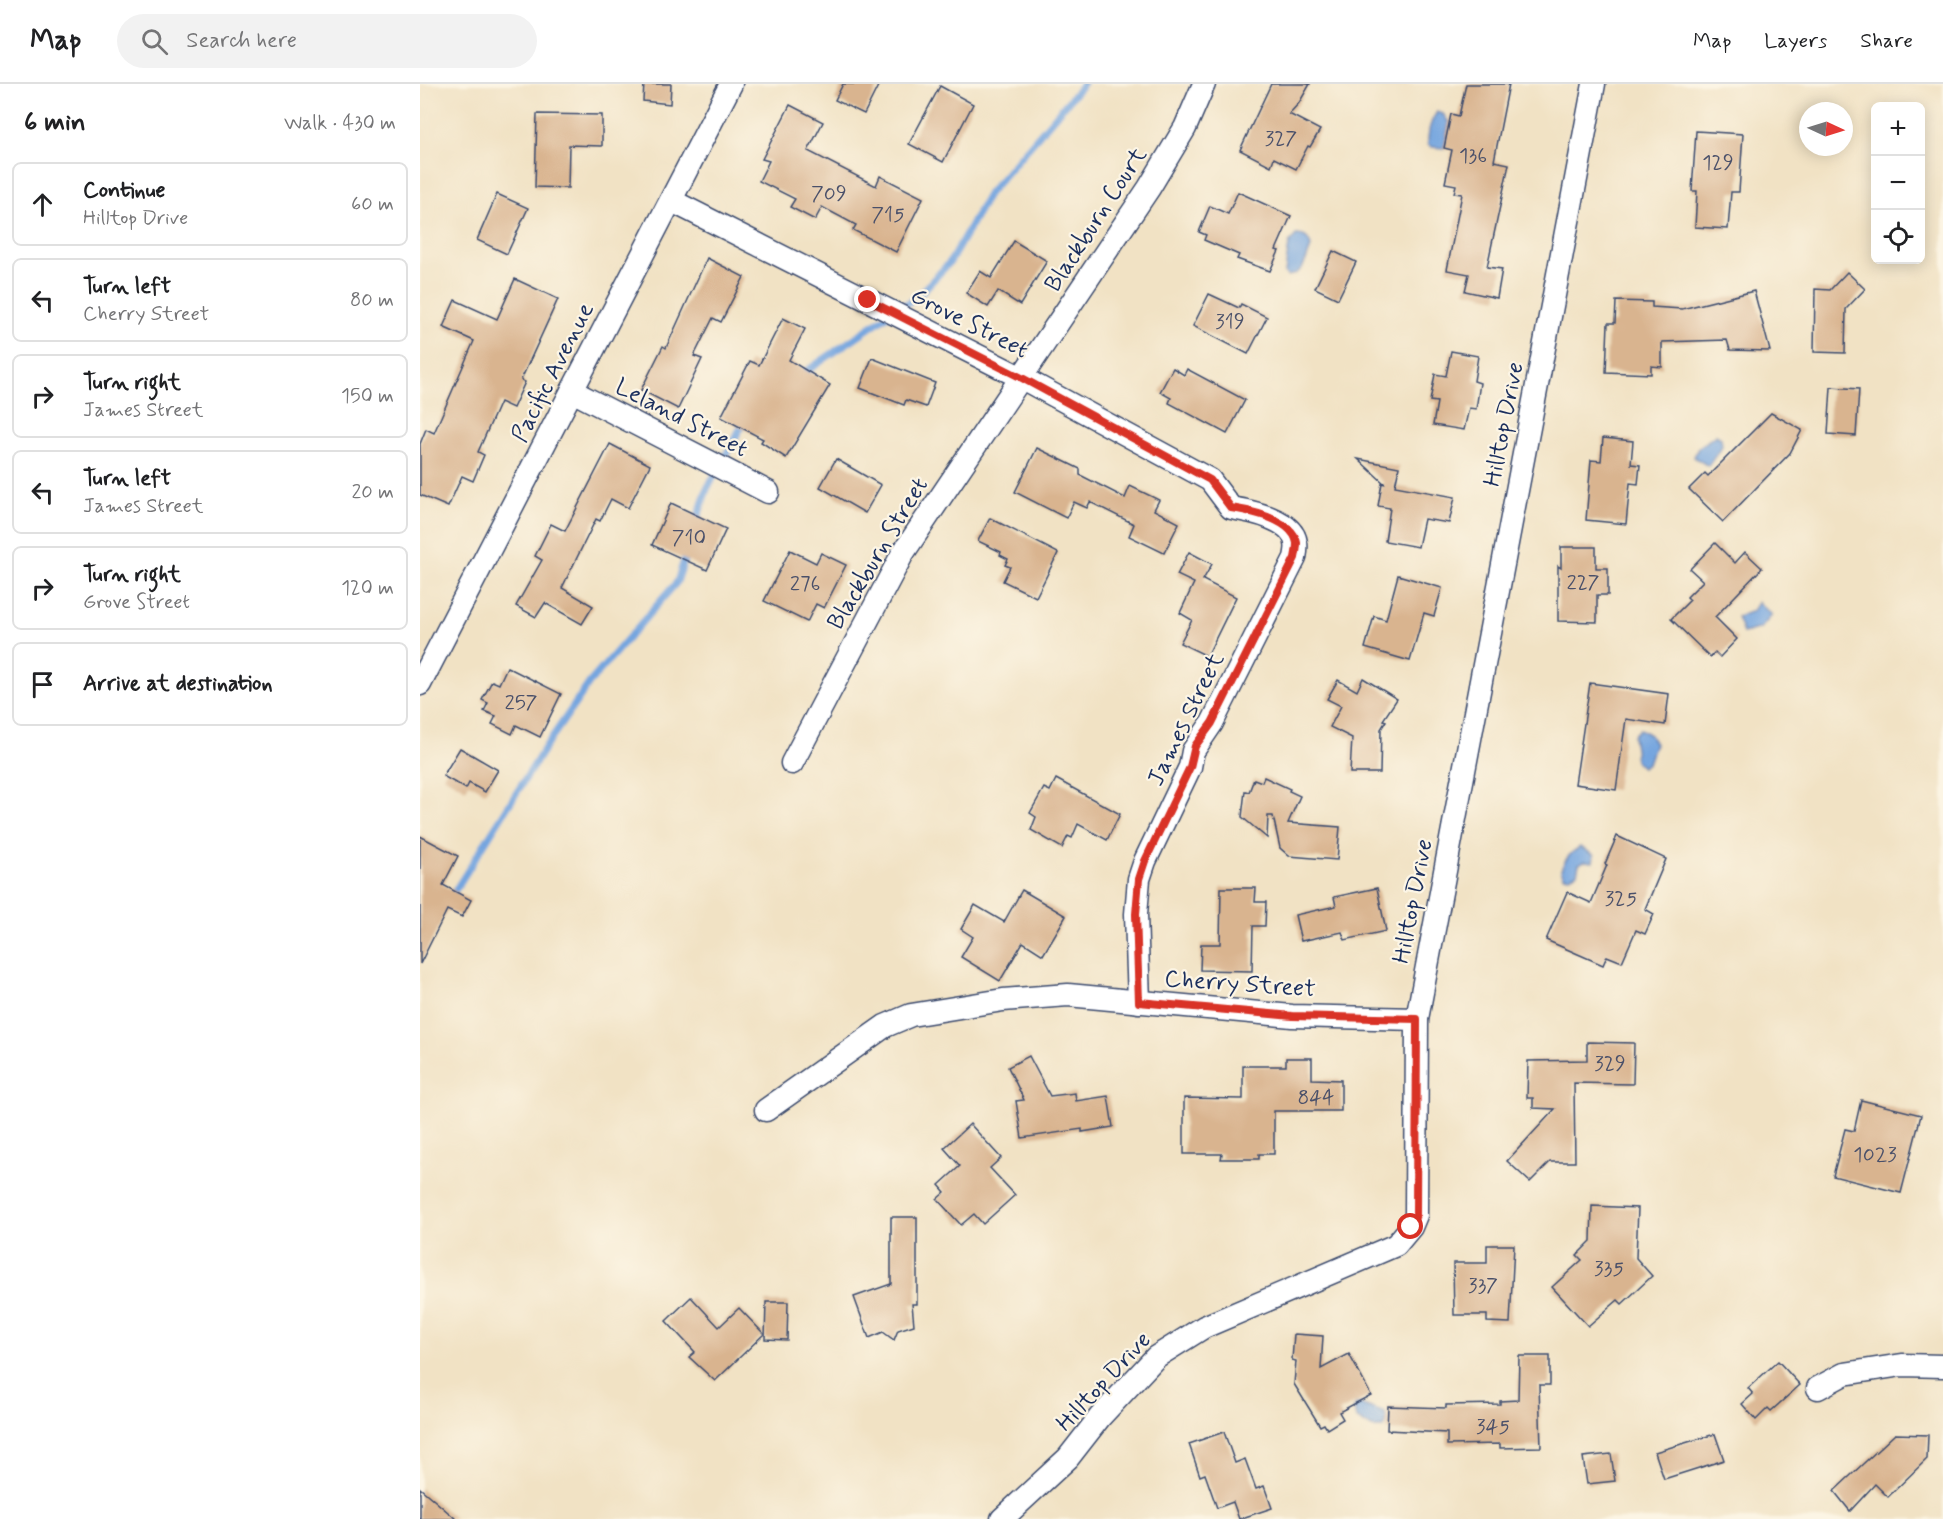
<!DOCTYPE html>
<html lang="en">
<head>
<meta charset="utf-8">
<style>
  :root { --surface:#fff; --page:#f2f2f2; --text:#202124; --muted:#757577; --line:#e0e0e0 }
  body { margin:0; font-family:Mynerve,sans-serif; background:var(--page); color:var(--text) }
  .controls { position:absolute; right:18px; top:18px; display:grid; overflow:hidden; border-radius:9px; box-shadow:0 3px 15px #0003 }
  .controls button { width:54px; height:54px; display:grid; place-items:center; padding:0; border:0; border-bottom:2px solid var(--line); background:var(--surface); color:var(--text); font:30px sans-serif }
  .compass { position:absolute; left:1379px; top:18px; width:54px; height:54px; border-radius:50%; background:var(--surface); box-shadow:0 3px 15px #0003; rotate:94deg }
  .stop { position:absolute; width:18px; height:18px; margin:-14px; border:4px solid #d93025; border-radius:50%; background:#fff }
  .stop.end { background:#d93025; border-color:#fff; box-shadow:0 2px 6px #0008 }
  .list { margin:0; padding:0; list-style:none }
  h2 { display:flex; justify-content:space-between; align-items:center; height:78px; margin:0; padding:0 24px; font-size:26px }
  h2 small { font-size:20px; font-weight:400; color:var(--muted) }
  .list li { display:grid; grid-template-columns:39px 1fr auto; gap:18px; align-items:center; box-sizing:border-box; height:84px; margin:0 12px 12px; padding:0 12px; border:2px solid var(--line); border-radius:9px }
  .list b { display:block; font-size:22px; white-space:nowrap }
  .list p { margin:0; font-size:20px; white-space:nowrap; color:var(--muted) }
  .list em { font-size:20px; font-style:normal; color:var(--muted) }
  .icon { flex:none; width:33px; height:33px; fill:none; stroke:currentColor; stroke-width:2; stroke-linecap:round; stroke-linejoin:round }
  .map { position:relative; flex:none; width:1523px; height:1435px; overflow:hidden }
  header { display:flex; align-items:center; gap:36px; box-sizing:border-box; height:84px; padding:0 30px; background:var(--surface); border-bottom:2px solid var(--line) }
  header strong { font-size:28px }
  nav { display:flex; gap:33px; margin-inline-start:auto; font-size:21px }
  .search { width:420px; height:54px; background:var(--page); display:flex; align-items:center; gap:15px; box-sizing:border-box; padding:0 21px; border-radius:33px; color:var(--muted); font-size:22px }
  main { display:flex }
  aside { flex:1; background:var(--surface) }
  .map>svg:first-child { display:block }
</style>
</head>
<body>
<header>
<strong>Map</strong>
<div class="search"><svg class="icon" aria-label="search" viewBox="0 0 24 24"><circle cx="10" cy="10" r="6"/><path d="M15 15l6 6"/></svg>Search here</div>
<nav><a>Map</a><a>Layers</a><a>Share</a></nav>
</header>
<main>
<aside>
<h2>6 min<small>Walk · 430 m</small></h2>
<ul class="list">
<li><svg class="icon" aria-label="ahead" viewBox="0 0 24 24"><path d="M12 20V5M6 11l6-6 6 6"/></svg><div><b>Continue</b><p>Hilltop Drive</p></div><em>60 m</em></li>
<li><svg class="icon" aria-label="left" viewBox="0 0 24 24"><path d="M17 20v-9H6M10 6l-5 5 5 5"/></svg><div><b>Turn left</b><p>Cherry Street</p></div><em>80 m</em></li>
<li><svg class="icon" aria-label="right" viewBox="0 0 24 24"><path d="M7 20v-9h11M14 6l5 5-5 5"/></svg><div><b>Turn right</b><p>James Street</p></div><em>150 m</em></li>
<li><svg class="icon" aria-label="left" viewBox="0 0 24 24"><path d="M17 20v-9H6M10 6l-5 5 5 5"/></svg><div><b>Turn left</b><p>James Street</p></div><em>20 m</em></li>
<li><svg class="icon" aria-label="right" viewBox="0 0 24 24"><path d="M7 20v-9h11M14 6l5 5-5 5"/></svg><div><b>Turn right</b><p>Grove Street</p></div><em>120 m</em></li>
<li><svg class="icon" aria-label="arrive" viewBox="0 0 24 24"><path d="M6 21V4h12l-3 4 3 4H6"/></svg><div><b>Arrive at destination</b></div></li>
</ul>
</aside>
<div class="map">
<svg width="1523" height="1435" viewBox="0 0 1523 1435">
  <rect width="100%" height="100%" fill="#fcf5e5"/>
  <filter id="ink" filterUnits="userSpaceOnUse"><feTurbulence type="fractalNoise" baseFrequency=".0167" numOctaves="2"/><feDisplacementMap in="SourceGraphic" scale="12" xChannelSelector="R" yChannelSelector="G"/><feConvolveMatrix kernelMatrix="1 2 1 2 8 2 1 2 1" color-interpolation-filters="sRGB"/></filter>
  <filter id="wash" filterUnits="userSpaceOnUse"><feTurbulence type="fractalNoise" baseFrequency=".008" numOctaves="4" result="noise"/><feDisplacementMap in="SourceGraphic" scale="24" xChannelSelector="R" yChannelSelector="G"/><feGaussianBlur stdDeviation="1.35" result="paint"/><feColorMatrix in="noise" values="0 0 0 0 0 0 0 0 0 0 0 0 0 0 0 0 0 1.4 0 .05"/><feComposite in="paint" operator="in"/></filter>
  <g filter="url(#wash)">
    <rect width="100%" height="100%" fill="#f1e2c4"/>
    <g fill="#74a5df" stroke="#486a9e" stroke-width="1.5">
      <path d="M 1017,28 L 1023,30 L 1029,39 L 1024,64 L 1012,63 L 1008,60 C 1008,47 1010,38 1017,28 Z"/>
      <path d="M 876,151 C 885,151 889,154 891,163 C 885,177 884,190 867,192 L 865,189 L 869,160 Z"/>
      <path d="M 1296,351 L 1301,354 L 1302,362 L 1288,382 L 1274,373 L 1278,364 Z"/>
      <path d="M 1338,518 L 1352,531 L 1341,544 L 1323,549 L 1317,533 L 1333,527 Z"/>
      <path d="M 1220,645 L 1230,651 L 1235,660 L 1228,679 L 1222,683 L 1215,677 C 1217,665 1214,663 1213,651 Z"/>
      <path d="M 1160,763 L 1174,771 L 1173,778 L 1164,777 L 1159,780 L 1157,789 L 1150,793 L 1144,792 L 1141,786 C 1145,775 1150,769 1160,763 Z"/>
      <path d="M 940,1320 L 965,1329 L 966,1339 L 964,1344 L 952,1344 L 936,1334 L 934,1325 L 936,1321 Z"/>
    </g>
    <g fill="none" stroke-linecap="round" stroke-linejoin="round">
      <g stroke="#74a5df" stroke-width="7">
        <path d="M 478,225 L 497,213 L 530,178 L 569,109 L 663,0"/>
        <path d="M 381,291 L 468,231"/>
        <path d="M 276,439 L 287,405 L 320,345 L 328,338"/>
        <path d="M 31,813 L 126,662 L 170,598 L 257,498 L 267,467"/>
      </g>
    </g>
    <g id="blocks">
      <g fill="#d9b48f">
        <path d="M 224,0 L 251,0 L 250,20 L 223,17 Z"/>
        <path d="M 423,0 L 459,0 L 444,30 L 415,16 Z"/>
        <path d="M 851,0 L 890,0 L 879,19 L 869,30 L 900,46 L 890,63 L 888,62 L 876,85 L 854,74 L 851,82 L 820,66 Z"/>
        <path d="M 1046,0 L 1089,0 L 1074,77 L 1089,80 L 1067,183 L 1082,185 L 1077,214 L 1045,207 L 1049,190 L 1027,186 L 1042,110 L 1034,109 L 1036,101 L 1025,99 L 1032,66 L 1024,64 L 1031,30 L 1039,32 Z"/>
        <path d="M 520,2 L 553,20 L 523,78 L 489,60 Z"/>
        <path d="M 370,21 L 403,38 L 388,67 L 456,102 L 460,92 L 503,114 L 476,168 L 433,146 L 436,141 L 402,123 L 395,136 L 370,123 L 375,115 L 339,97 L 349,77 L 342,75 Z"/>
        <path d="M 117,30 L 182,31 L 182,62 L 149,61 L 148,104 L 115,103 Z"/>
        <path d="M 1276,47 L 1323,50 L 1319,108 L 1311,108 L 1308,145 L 1275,143 L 1277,107 L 1272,107 Z"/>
        <path d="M 818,108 L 871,132 L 856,166 L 859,167 L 850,187 L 817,175 L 819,171 L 784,156 L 786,151 L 779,148 L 790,122 L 808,130 Z"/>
        <path d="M 77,110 L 108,124 L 87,170 L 57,156 Z"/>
        <path d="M 594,157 L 627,177 L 600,221 L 578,207 L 568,223 L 546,209 L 560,187 L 571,194 Z"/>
        <path d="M 913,167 L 936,178 L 918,215 L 895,204 Z"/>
        <path d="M 287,174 L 324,193 L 301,238 L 293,234 L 274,272 L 282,275 L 258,325 L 221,306 L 243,262 L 246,264 Z"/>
        <path d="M 1427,188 L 1445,205 L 1426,225 L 1425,269 L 1394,268 L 1395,205 L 1410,206 Z"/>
        <path d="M 95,195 L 138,215 L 101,296 L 105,298 L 93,324 L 80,318 L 58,368 L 64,371 L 53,397 L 42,392 L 28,423 L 0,411 L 0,360 L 6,345 L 14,349 L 54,257 L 23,243 L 35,216 L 77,235 Z"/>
        <path d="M 1334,207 L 1350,267 L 1310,266 L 1307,256 L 1242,258 L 1242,283 L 1231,282 L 1231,290 L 1186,288 L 1188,239 L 1195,239 L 1196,217 L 1232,218 L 1232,223 L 1262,225 Z"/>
        <path d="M 789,210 L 819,224 L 821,220 L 847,233 L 828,270 L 773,242 Z"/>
        <path d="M 363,234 L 385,245 L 369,276 L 410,301 L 366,374 L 341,358 L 343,355 L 301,333 L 330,277 L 339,281 Z"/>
        <path d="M 1031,267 L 1058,272 L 1054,297 L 1060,299 L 1056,325 L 1049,324 L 1044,346 L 1013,341 L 1017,318 L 1010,317 L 1015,290 L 1026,292 Z"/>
        <path d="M 452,274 L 515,299 L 506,323 L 486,316 L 484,321 L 440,304 Z"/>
        <path d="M 753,284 L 764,291 L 767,285 L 825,316 L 807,350 L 749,319 L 751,314 L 740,308 Z"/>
        <path d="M 1411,303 L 1439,305 L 1436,352 L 1408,350 Z"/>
        <path d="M 1351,329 L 1382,346 L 1370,369 L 1303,438 L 1269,405 L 1285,389 L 1288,392 Z"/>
        <path d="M 1183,354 L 1213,357 L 1211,380 L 1220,381 L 1218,400 L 1210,399 L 1206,440 L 1166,436 L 1171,376 L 1181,377 Z"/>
        <path d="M 190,360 L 230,381 L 208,424 L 191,415 L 180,437 L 176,435 L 142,504 L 173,522 L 162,540 L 125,519 L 116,533 L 96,522 L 122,476 L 115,472 L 131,440 L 145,447 Z"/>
        <path d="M 617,364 L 660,385 L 660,391 L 705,414 L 710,402 L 739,416 L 734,426 L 759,439 L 744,469 L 709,452 L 714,440 L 670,418 L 667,424 L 654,418 L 646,434 L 595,408 Z"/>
        <path d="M 416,375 L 461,401 L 445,429 L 400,403 Z"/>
        <path d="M 938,375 L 979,383 L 975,402 L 1035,413 L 1029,439 L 1004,435 L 998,463 L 965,457 L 970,424 L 958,422 L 962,399 L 965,400 Z"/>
        <path d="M 251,419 L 306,445 L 287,486 L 232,461 Z"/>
        <path d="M 570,434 L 638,469 L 616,513 L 583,497 L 590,483 L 585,481 L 588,475 L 580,471 L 581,468 L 558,457 Z"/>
        <path d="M 1295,459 L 1315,479 L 1325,468 L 1342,484 L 1295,533 L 1317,555 L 1300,573 L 1295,568 L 1290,573 L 1251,535 L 1270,516 L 1267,513 L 1283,497 L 1270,485 Z"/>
        <path d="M 1141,463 L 1176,463 L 1176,484 L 1188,484 L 1188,511 L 1177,511 L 1177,538 L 1138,537 L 1138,482 L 1141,484 Z"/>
        <path d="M 370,466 L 396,479 L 401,469 L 426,481 L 404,524 L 396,520 L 387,538 L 344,517 Z"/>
        <path d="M 769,468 L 792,480 L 783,496 L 816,513 L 787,572 L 760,559 L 772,536 L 760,529 L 774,499 L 757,491 Z"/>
        <path d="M 978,491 L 1022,504 L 1014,532 L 1004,529 L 990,577 L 945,564 L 954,532 L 966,536 Z"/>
        <path d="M 87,583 L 141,610 L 120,653 L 96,641 L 92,650 L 72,640 L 76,632 L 64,627 L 68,619 L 62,616 L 72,597 L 79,600 Z"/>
        <path d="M 943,594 L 977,615 L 963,636 L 966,637 L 961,645 L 960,689 L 930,689 L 932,654 L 910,643 L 921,622 L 907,615 L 918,596 L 937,607 Z"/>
        <path d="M 1170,599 L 1249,610 L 1245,641 L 1206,635 L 1196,706 L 1155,700 Z"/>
        <path d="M 40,664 L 78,686 L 65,708 L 49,699 L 46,705 L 23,692 Z"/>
        <path d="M 844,693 L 870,705 L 869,707 L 880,712 L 868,739 L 920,743 L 917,776 L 869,772 L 860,764 L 853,732 L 848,732 L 847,754 L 822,733 L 825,707 L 829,708 L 834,695 L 842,698 Z"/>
        <path d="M 636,695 L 700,730 L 687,756 L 658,740 L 652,754 L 648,752 L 642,764 L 611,746 L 616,733 L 610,729 L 624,704 L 630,707 Z"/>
        <path d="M 0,752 L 38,772 L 23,801 L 51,816 L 42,833 L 27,826 L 0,880 Z"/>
        <path d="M 1197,752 L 1246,775 L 1225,825 L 1234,830 L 1225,850 L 1216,846 L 1202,878 L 1187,872 L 1183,881 L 1126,856 L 1147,808 L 1171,819 L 1187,781 L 1185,780 Z"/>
        <path d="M 801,804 L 836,804 L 835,818 L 846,818 L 845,842 L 833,842 L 832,887 L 780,886 L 781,860 L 800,860 Z"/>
        <path d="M 957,804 L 966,847 L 925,856 L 922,848 L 881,857 L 875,831 L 916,822 L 914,813 Z"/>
        <path d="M 602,806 L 646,832 L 623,871 L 603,858 L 580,897 L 541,873 L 553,853 L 541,845 L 555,821 L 584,838 Z"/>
        <path d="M 1167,958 L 1214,959 L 1213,1000 L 1154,999 L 1155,1078 L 1130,1078 L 1110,1098 L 1087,1077 L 1135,1025 L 1113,1024 L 1113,1014 L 1107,1014 L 1108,977 L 1167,976 Z"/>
        <path d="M 609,972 L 630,1012 L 655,1009 L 656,1017 L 688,1012 L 693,1043 L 662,1048 L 662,1045 L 602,1054 L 596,1017 L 604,1016 L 588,983 Z"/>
        <path d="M 866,974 L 892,974 L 892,995 L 921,996 L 921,1027 L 854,1027 L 854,1070 L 839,1070 L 839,1075 L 801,1075 L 802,1070 L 764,1070 L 764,1014 L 823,1015 L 823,982 L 866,982 Z"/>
        <path d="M 1441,1016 L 1501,1031 L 1481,1109 L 1413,1092 L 1425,1045 L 1434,1047 Z"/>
        <path d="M 550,1040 L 581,1074 L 570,1084 L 595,1111 L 563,1140 L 554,1130 L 541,1141 L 517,1115 L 525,1108 L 519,1101 L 540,1082 L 524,1064 Z"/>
        <path d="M 1172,1122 L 1218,1124 L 1216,1174 L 1232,1192 L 1202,1220 L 1198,1216 L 1168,1242 L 1132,1203 L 1162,1176 L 1157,1171 L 1171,1157 Z"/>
        <path d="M 471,1133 L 497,1133 L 497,1220 L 492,1220 L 494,1241 L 478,1246 L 474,1256 L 463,1248 L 449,1254 L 434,1213 L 471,1200 Z"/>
        <path d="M 1067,1161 L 1094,1161 L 1090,1239 L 1067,1238 L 1067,1231 L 1034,1231 L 1033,1179 L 1067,1179 Z"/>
        <path d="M 271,1213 L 299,1243 L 319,1224 L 344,1250 L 295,1297 L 269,1273 L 275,1268 L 246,1237 Z"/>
        <path d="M 346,1218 L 368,1218 L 367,1256 L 345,1255 Z"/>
        <path d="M 874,1250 L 903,1252 L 901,1285 L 929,1270 L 951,1311 L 919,1328 L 923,1335 L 907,1345 L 904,1340 L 900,1342 L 874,1300 L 876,1277 L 872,1276 Z"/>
        <path d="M 1099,1272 L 1130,1272 L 1130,1301 L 1119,1301 L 1121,1363 L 1080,1364 L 1080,1360 L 1027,1361 L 1027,1349 L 967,1346 L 968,1322 L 1026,1324 L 1026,1321 L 1080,1320 L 1080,1317 L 1098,1316 Z"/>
        <path d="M 1358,1277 L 1380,1301 L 1351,1327 L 1348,1324 L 1336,1336 L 1322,1320 L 1333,1310 L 1328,1304 Z"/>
        <path d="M 804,1348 L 815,1379 L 825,1375 L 836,1405 L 844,1402 L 852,1424 L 819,1435 L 813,1418 L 797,1424 L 785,1390 L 780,1392 L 769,1360 Z"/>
        <path d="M 1295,1350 L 1304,1376 L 1244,1395 L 1235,1368 Z"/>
        <path d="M 1475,1350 L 1508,1351 L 1507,1375 L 1468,1413 L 1455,1400 L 1430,1427 L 1414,1407 Z"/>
        <path d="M 1191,1370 L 1195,1397 L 1167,1400 L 1163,1373 Z"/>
        <path d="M 0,1404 L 36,1435 L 0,1435 Z"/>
      </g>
    </g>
  </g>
  <g filter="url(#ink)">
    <use href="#blocks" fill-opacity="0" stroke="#3b4a6d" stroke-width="1.5"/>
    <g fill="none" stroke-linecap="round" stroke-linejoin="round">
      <g stroke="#3b4a6d" stroke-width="25">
        <g id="street">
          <path d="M 252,117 L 602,294 L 790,396 L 811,424 C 830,427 873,435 876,459 C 877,463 876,469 875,474 L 792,639 L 773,667 L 770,683 L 725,777 L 719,795 L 716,830 L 719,918"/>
          <path d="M 152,307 L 348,408"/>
          <path d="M 0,600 L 311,0"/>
          <path d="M 372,679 L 483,469 L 729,104 L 765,44 L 784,0"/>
          <path d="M 346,1026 L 465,942 L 491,931 L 583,916 L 648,911 L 872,932 L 997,935"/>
          <path d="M 1398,1304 L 1424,1290 L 1482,1281 L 1523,1282"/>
          <path d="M 582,1435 L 648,1374 L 680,1333 L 736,1273 L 784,1243 L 976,1161 L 991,1143 L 996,1131 L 997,935 L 1174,0"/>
        </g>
      </g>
      <use href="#street" stroke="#fff" stroke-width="22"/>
    </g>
  </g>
  <g fill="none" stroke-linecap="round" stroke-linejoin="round" filter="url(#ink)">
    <path stroke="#d93025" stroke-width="8" d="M 448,216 L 602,294 L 790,396 L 811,424 C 830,427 873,435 877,459 C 877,463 876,469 875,474 L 792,639 L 775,662 L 770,683 L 725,777 L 719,795 L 716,830 L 719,918 L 872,932 L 997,935 L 996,1131 L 991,1143"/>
  </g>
  <g text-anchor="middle" stroke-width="4.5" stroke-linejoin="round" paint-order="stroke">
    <g font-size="21" fill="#4a506a">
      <text x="861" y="61">327</text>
      <text x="1053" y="78">136</text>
      <text x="1298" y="85">129</text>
      <text x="409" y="116">709</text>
      <text x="468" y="137">715</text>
      <text x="810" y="244">319</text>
      <text x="269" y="460">710</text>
      <text x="1163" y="505">227</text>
      <text x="385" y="506">276</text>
      <text x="101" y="625">257</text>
      <text x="1201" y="821">325</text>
      <text x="1190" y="986">329</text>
      <text x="896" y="1020">844</text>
      <text x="1455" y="1077">1023</text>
      <text x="1189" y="1191">335</text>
      <text x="1063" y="1208">337</text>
      <text x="1073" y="1349">345</text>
    </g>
    <g font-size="24" fill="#1b2f5e" stroke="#fcf5e5">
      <text transform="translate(675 135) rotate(-57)" y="8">Blackburn Court</text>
      <text transform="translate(550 238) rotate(27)" y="8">Grove Street</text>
      <text transform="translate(132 288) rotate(-63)" y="8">Pacific Avenue</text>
      <text transform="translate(262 333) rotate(27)" y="8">Leland Street</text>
      <text transform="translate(1083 340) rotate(-79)" y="8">Hilltop Drive</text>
      <text transform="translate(457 469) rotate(-59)" y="8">Blackburn Street</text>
      <text transform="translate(765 635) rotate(-64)" y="8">James Street</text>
      <text transform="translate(992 817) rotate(-79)" y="8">Hilltop Drive</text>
      <text transform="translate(820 899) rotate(4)" y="8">Cherry Street</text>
      <text transform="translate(683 1297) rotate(-47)" y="8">Hilltop Drive</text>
    </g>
  </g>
</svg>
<div class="controls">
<button>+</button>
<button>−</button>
<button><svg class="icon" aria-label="locate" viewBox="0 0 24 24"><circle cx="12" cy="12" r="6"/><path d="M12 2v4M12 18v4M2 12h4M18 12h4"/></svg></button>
</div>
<svg class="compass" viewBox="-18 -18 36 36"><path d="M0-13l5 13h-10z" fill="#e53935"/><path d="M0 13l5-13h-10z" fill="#757577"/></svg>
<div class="stop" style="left:991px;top:1143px"></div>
<div class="stop end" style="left:448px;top:216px"></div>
</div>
</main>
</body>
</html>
